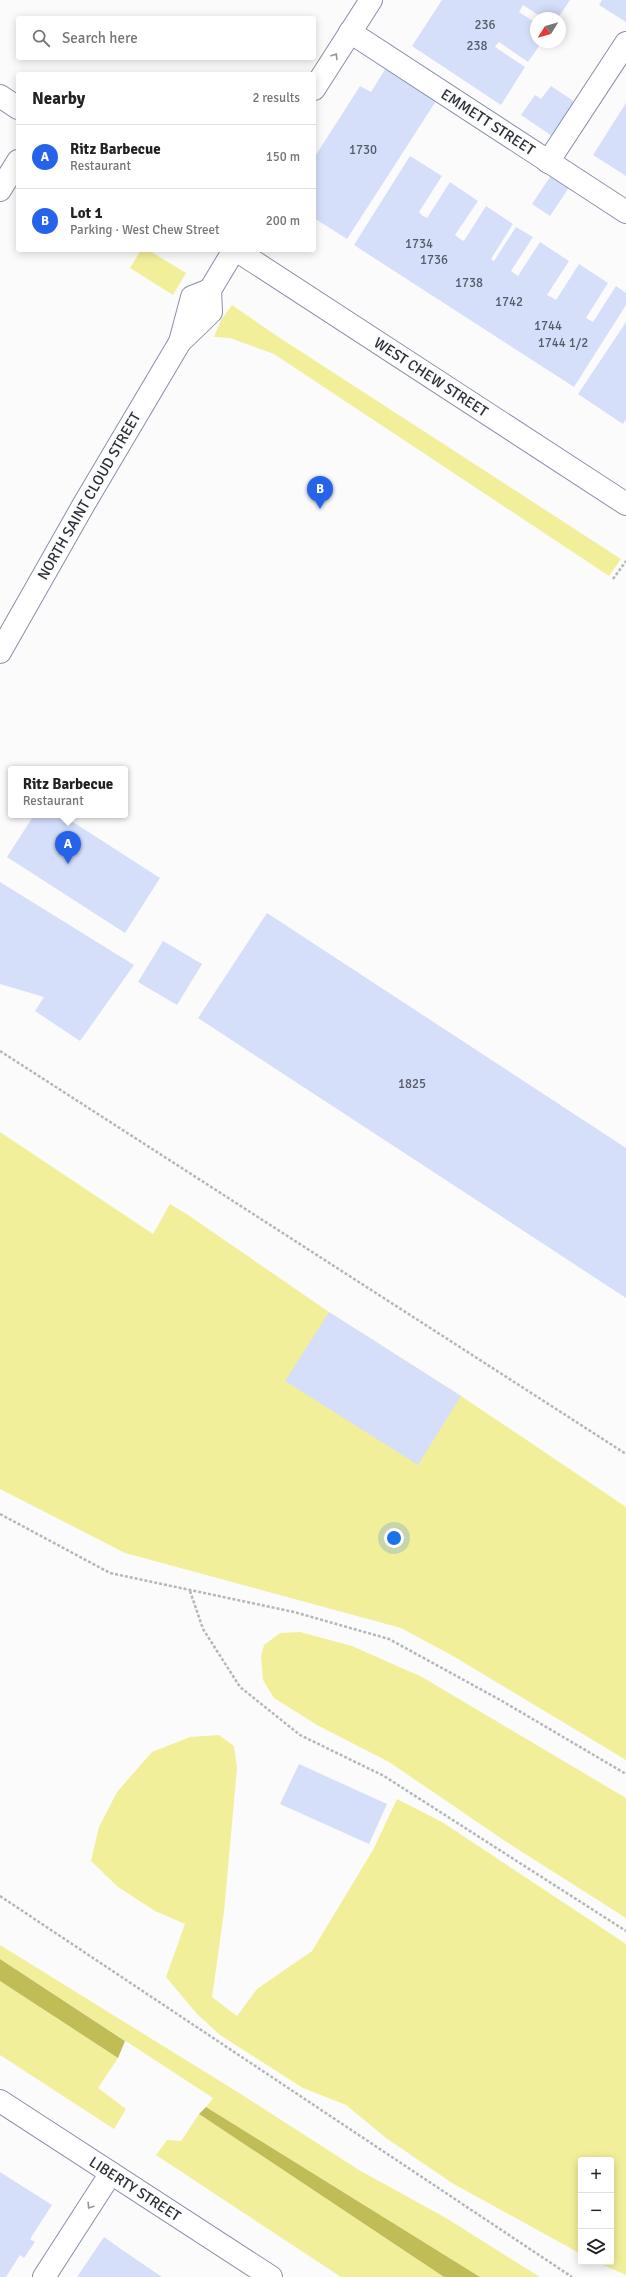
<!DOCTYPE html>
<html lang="en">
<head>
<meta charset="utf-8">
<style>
  :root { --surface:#fff; --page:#f2f2f2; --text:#222; --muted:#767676; --line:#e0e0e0; --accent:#2563eb }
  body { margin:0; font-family:Signika,sans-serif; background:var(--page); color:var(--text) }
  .controls { position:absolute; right:12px; bottom:12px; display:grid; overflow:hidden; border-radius:4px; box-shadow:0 2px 10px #0003 }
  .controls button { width:36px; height:36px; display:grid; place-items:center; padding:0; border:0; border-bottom:1px solid var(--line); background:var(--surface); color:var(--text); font:20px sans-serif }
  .compass { position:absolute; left:530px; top:12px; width:36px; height:36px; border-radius:50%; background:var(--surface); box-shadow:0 2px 10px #0003; rotate:233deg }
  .you { position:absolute; left:394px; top:1538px; width:14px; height:14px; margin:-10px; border:3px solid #fff; border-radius:50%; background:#1a73e8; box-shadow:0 0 0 6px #1a73e833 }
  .badge { display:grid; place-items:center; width:26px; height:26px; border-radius:50%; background:var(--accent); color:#fff; font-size:13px; font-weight:700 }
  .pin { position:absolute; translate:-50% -33px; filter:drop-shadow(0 1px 2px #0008) }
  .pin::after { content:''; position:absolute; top:21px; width:14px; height:12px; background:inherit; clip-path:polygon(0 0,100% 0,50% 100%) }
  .popup { position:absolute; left:8px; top:766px; width:120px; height:52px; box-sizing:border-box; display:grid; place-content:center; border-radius:4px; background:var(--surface); filter:drop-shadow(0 1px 3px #0005); font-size:13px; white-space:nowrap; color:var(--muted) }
  .popup b { font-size:15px; color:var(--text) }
  .popup::after { content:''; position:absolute; left:50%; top:100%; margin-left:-8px; border:8px solid transparent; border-top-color:var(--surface) }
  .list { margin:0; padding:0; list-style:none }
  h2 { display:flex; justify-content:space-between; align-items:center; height:52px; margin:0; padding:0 16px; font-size:17px }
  h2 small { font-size:13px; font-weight:400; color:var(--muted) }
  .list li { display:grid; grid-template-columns:26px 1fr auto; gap:12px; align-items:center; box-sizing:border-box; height:64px; padding:0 16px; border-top:1px solid var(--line) }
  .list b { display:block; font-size:15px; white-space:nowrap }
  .list p { margin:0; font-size:13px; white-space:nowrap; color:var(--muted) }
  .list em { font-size:13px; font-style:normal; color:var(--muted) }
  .icon { flex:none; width:22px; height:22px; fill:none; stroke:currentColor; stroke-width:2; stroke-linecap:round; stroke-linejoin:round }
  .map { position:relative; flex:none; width:626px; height:2277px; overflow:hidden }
  .search { position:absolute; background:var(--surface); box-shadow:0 2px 10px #0003; left:16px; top:16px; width:300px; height:44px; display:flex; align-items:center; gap:10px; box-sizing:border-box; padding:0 14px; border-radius:4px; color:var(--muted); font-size:15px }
  .panel { position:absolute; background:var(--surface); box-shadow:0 2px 10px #0003; left:16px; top:72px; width:300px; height:180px; border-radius:4px }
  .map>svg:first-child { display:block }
</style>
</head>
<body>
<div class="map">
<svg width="626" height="2277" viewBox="0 0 626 2277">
  <rect width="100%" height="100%" fill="#fbfbfb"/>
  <g fill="#f2ef9b">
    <path d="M 141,250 L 148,250 L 186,273 L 173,295 L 130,268 Z"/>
    <path d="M 232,305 L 280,338 L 621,559 L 609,576 L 274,354 L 230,338 L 214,337 L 221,320 Z"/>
    <path d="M 0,1132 L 153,1234 L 170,1204 L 188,1215 L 329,1312 L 461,1396 L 626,1507 L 626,1760 L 453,1656 L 401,1628 L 125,1553 L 0,1489 Z"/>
    <path d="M 300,1632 L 352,1646 L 422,1677 L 626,1798 L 626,1918 L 508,1843 L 389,1762 L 317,1725 L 274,1698 L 263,1680 L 261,1657 L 264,1645 L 280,1633 Z"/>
    <path d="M 219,1735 L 234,1746 L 237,1768 L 224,1912 L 212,1997 L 237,2016 L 257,1989 L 312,1951 L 373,1850 L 397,1799 L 442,1822 L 626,1944 L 626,2275 L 596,2262 L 611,2262 L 611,2160 L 581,2160 L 581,2254 L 452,2183 L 386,2138 L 346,2105 L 303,2088 L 220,2035 L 197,2014 L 166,1977 L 185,1924 L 155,1911 L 118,1887 L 91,1861 L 99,1827 L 117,1792 L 152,1752 L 190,1737 Z"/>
    <path d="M 0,1945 L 244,2096 L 359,2170 L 446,2218 L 540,2277 L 480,2277 L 206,2107 L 213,2098 L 0,1959 Z"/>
    <path d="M 0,1981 L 118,2058 L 98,2088 L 126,2109 L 114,2129 L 0,2055 Z"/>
    <path d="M 199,2114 L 444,2277 L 341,2277 L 156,2155 L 167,2140 L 181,2141 Z"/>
  </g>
  <g fill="#c1bd56">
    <path d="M 0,1959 L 125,2041 L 118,2058 L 0,1981 Z"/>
    <path d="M 206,2107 L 480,2277 L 444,2277 L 199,2114 Z"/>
  </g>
  <g fill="#d6dffa">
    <path d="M 442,0 L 570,0 L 558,18 L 543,18 L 523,5 L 519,12 L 536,23 L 536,42 L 542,42 L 528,62 L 499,42 L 497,44 L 495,47 L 525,67 L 501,105 L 412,46 Z"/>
    <path d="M 602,0 L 626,0 L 626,22 L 599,5 Z"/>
    <path d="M 386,68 L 436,101 L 347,239 L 314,218 L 314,158 L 360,86 L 371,92 Z"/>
    <path d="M 551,86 L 578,104 L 552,136 L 521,115 L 535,95 L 541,99 Z"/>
    <path d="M 626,103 L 626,176 L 593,155 Z"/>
    <path d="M 410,156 L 442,176 L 419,212 L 423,216 L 427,218 L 450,182 L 478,201 L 455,235 L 460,239 L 464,241 L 486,206 L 513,224 L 491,259 L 494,261 L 516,227 L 533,237 L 511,271 L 518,276 L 540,242 L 569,261 L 547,295 L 553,298 L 556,300 L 579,264 L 608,283 L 586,318 L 593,322 L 616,286 L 626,293 L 626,305 L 574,387 L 354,245 Z"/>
    <path d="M 552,174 L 570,186 L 550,216 L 532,204 Z"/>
    <path d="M 626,322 L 626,419 L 623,424 L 578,394 Z"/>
    <path d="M 34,815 L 62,815 L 160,878 L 125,933 L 7,857 Z"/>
    <path d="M 0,882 L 134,965 L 80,1041 L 35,1011 L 44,997 L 0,984 Z"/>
    <path d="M 267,913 L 626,1148 L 626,1298 L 198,1018 Z"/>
    <path d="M 163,941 L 202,964 L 177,1005 L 138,982 Z"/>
    <path d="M 329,1312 L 461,1396 L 418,1465 L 285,1381 Z"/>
    <path d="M 299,1764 L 387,1804 L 369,1844 L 280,1804 Z"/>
    <path d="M 0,2172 L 52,2205 L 30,2239 L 35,2242 L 24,2258 L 20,2255 L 6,2277 L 0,2277 Z"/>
    <path d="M 104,2237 L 121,2249 L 162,2277 L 77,2277 Z"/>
  </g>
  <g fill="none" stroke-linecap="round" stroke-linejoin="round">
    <g stroke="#8890a9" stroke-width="24">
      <g id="minor">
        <path d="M 350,32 L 626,212"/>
        <path d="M 314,89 L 371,0"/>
        <path d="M 0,96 L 18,108"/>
        <path d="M 548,162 L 626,43"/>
        <path d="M 0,190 L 18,161"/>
        <path d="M 236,250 L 626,504"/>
        <path d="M 180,342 L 192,297 L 210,290"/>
        <path d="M 0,652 L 84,504 L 180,342 L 211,312 L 210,290 L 234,250"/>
        <path d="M 0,2101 L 271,2277"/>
        <path d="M 44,2277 L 111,2173"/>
      </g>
    </g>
    <g stroke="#b5b7ba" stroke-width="2.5" stroke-dasharray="3 2" stroke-linecap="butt">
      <path d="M 613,579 L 626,561"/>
      <path d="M 0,1051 L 626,1454"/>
      <path d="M 0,1514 L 110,1573 L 294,1612 L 389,1639 L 502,1701 L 626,1774"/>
      <path d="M 190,1591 L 203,1629 L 240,1687 L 300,1735 L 384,1776 L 626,1931"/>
      <path d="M 0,1896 L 572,2277"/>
    </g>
    <use href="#minor" stroke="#fff" stroke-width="22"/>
  </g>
  <defs><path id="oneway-chevron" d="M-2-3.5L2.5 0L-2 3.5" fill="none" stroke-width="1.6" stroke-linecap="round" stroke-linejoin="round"/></defs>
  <g stroke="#95979c">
    <use href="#oneway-chevron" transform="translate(335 56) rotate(-58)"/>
    <use href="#oneway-chevron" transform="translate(90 2206) rotate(123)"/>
  </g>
  <g text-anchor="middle" stroke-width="3" stroke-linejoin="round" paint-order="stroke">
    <g font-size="13" fill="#565b69">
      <text x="485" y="29">236</text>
      <text x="477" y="50">238</text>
      <text x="363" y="154">1730</text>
      <text x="419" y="248">1734</text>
      <text x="434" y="264">1736</text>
      <text x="469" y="287">1738</text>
      <text x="509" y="306">1742</text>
      <text x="548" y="330">1744</text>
      <text x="563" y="347">1744 1/2</text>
      <text x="412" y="1088">1825</text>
    </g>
    <g font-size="15" fill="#2b2f39" stroke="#fbfbfb">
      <text transform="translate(488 122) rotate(33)" y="5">EMMETT STREET</text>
      <text transform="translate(431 377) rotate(33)" y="5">WEST CHEW STREET</text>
      <text transform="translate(89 496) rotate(-60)" y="5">NORTH SAINT CLOUD STREET</text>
      <text transform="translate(135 2189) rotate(33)" y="5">LIBERTY STREET</text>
    </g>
  </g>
</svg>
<div class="controls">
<button>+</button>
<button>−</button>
<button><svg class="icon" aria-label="layers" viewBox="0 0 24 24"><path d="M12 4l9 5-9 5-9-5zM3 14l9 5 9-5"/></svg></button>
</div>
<svg class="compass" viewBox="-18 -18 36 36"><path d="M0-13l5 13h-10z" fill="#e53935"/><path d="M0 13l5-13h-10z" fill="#767676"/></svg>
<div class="you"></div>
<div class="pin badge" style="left:68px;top:864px">A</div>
<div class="popup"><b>Ritz Barbecue</b>Restaurant</div>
<div class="pin badge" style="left:320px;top:509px">B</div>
<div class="search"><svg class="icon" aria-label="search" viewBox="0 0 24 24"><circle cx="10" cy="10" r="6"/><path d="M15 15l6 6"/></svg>Search here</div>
<section class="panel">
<h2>Nearby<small>2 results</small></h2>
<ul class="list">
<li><span class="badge">A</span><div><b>Ritz Barbecue</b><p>Restaurant</p></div><em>150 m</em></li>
<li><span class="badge">B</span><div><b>Lot 1</b><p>Parking · West Chew Street</p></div><em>200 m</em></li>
</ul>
</section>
</div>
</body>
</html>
